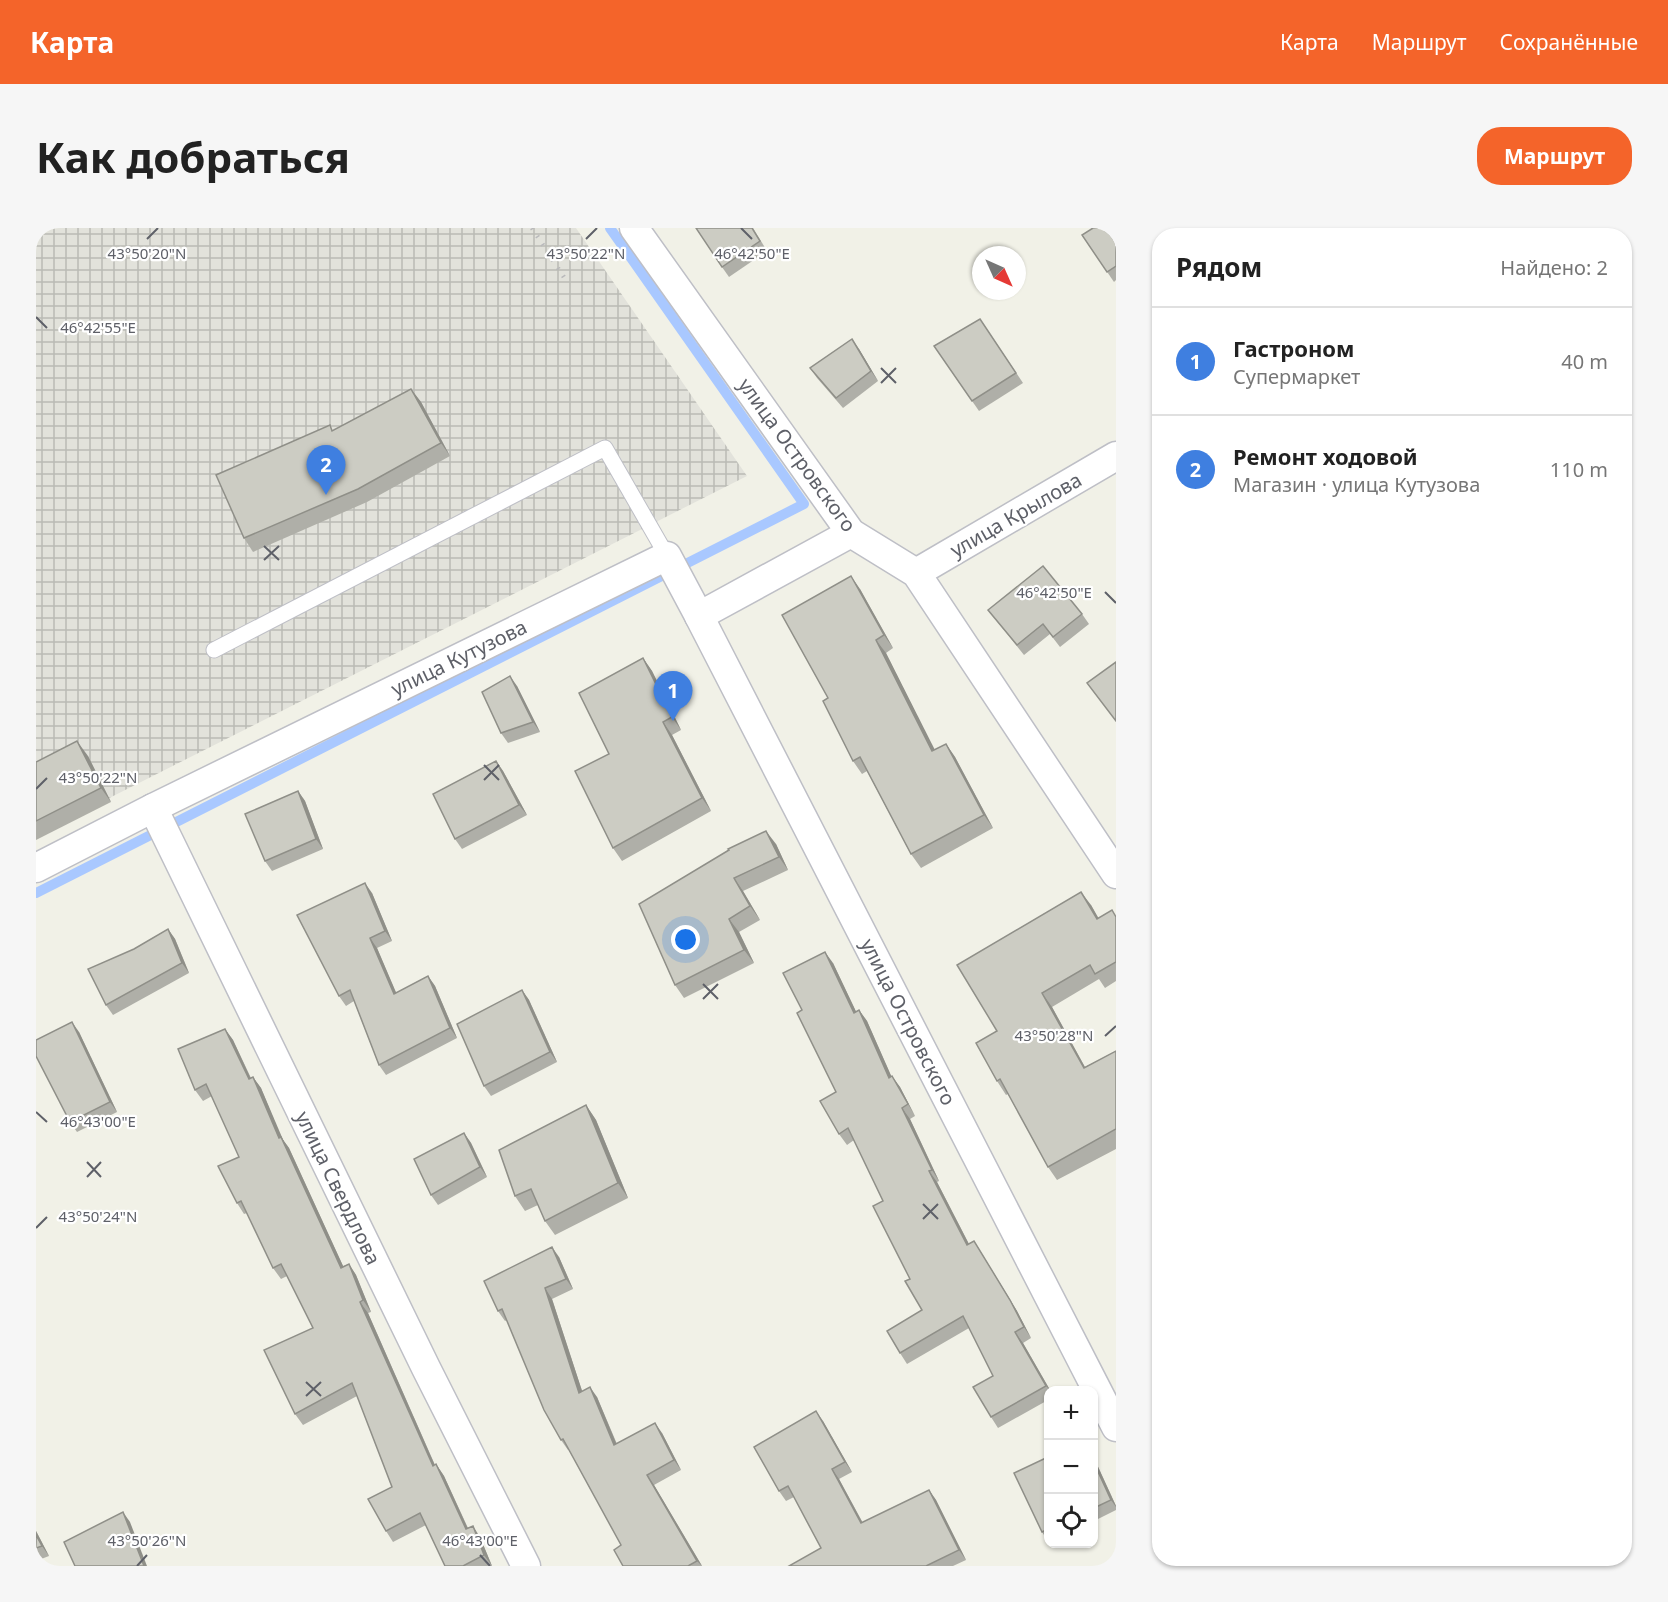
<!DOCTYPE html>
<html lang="ru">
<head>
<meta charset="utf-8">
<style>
  :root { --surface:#fff; --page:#f6f6f6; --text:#222; --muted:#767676; --line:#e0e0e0; --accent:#f4642a }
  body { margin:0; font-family:"Noto Sans",sans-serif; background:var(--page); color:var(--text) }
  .controls { position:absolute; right:18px; bottom:18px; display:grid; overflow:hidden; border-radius:12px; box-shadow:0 2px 4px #0004 }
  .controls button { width:54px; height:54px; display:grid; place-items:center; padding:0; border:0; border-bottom:2px solid var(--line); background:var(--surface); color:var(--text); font:30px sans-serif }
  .compass { position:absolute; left:936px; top:18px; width:54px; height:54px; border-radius:50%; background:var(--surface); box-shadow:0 2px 4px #0004; rotate:135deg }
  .you { position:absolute; left:650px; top:712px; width:21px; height:21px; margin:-15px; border:4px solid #fff; border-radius:50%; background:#1a73e8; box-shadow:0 0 0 9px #1a73e833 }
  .badge { display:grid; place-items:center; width:39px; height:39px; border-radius:50%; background:var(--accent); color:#fff; font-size:20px; font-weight:700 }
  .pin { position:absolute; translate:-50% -50px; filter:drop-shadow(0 2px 3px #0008) }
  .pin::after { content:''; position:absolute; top:32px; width:21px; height:18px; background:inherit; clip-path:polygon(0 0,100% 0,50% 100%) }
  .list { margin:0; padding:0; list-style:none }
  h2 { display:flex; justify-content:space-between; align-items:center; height:78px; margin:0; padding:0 24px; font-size:26px }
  h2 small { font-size:20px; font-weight:400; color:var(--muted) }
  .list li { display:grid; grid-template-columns:39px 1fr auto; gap:18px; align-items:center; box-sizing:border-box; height:108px; padding:0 24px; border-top:2px solid var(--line) }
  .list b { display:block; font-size:22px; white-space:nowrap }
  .list p { margin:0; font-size:20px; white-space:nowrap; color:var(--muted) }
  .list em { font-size:20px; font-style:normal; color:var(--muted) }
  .icon { flex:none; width:33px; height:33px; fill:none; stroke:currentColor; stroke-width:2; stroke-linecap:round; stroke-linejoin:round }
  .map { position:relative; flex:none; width:1080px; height:1338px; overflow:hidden; border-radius:24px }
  header { display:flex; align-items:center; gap:36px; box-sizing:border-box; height:84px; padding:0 30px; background:var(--accent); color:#fff }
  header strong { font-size:28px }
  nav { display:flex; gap:33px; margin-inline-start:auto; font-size:21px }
  .intro { display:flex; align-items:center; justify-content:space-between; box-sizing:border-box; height:144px; padding:0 36px }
  h1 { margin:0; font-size:42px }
  .button { padding:15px 27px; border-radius:24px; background:var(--accent); color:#fff; font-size:21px; font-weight:700 }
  main { display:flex; gap:36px; padding:0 36px }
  aside { flex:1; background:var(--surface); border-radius:24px; box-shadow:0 2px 4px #0004 }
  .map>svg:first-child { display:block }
</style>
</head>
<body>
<header>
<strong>Карта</strong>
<nav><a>Карта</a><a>Маршрут</a><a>Сохранённые</a></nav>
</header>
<div class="intro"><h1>Как добраться</h1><a class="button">Маршрут</a></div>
<main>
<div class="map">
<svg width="1080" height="1338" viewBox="0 0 1080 1338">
  <defs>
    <pattern id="industrial-grid" width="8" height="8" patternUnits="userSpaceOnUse" patternTransform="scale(1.5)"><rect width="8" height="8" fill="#e2e2db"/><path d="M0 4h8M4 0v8" fill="none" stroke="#babbb5"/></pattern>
  </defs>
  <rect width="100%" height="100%" fill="#f1f1e7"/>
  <path fill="url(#industrial-grid)" d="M 0,0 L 540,0 L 711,248 L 0,607 Z"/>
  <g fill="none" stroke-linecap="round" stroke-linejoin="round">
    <path stroke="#a9c8ff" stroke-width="10" d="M 0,665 L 768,276 L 574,0"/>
    <g stroke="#bebfc6" stroke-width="17">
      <path id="lane" d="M 178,422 L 569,220 L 631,328"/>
    </g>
    <g stroke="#bebfc6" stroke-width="31">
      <g id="street">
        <path d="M 598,0 L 815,305 L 880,345 L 1080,646"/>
        <path d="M 880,345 L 1080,228"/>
        <path d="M 663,388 L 1080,1199"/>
        <path d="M 117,580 L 390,1140 L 490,1338"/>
        <path d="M 0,640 L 117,580 L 631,328 L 663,388 L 815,305"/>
      </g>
    </g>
    <use href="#lane" stroke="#fff" stroke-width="15"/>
    <use href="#street" stroke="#fff" stroke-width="28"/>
    <path stroke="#b9b9bb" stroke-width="4.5" stroke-dasharray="1.5 8" stroke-linecap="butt" d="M 496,0 L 531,54"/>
  </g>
  <g fill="#afafa8">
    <path d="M 717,0 L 731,23 L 693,49 L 686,39 Z"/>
    <path d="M 1080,0 L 1080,52 L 1078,54 L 1046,7 Z"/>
    <path d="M 944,91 L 987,155 L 943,183 L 898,118 Z"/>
    <path d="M 823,121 L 842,153 L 807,180 L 781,150 L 774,140 Z"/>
    <path d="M 375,161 L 385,174 L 414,228 L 331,274 L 217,324 L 208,310 L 298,202 Z"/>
    <path d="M 824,361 L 857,420 L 850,425 L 898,522 L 910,516 L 919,529 L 957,600 L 885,640 L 875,626 L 831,543 L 826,546 L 817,533 L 792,470 Z"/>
    <path d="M 952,382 L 1046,386 L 1053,396 L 1024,419 L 1014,406 L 988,427 Z"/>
    <path d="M 607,430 L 616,443 L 645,502 L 636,507 L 675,583 L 586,633 L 577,620 L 573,526 Z"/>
    <path d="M 481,458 L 504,504 L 472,515 L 465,505 Z"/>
    <path d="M 52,528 L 75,574 L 0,612 L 0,534 Z"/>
    <path d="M 460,533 L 467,543 L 491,587 L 426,621 L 419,611 Z"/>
    <path d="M 262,563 L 269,573 L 287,621 L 236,643 L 229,633 Z"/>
    <path d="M 740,616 L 752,642 L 707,663 L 724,692 L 703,704 L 718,735 L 648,770 L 639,757 L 603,676 Z"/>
    <path d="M 336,665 L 356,713 L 341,720 L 360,765 L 392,748 L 399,758 L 421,810 L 350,847 L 343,837 L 318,773 L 310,778 L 303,768 Z"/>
    <path d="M 1055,677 L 1062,690 L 1080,688 L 1080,753 L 1069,760 L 1063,751 L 1016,779 L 1049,839 L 1080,823 L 1080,921 L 1021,952 L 1012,939 L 972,866 L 970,867 L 961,853 L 961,803 Z"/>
    <path d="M 132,701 L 139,711 L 153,745 L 77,787 L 70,777 L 98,721 Z"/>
    <path d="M 797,735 L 820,784 L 823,782 L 831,793 L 855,848 L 864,859 L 879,888 L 874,891 L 903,953 L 901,954 L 933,1016 L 938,1013 L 981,1083 L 995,1110 L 987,1115 L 1014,1162 L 1012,1162 L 1012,1172 L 962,1200 L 955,1189 L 957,1148 L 933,1100 L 871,1136 L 864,1125 L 886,1082 L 874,1051 L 847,973 L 818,912 L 811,917 L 803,906 L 800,864 L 766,782 Z"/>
    <path d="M 486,762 L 493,772 L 521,834 L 455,868 L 448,858 Z"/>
    <path d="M 189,801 L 197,812 L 215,850 L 217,849 L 225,860 L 245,909 L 253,920 L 307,1038 L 313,1036 L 320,1047 L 335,1084 L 332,1085 L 399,1237 L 400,1236 L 408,1248 L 432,1300 L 444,1309 L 456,1338 L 409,1338 L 390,1297 L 357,1314 L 350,1303 L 356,1259 L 321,1168 L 267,1197 L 259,1186 L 277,1100 L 251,1048 L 245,1051 L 237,1040 L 211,985 L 208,986 L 201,975 L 203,929 L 176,868 L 167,873 L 159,862 Z"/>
    <path d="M 43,804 L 81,884 L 41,904 L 34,894 Z"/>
    <path d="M 550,877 L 560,892 L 592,970 L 519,1007 L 509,993 L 502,977 L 489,983 L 479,968 Z"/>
    <path d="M 428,905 L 435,915 L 451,949 L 402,977 L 395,967 Z"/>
    <path d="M 523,1029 L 537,1061 L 516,1071 L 546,1163 L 561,1169 L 581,1216 L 626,1205 L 645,1242 L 618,1257 L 666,1338 L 587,1338 L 585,1317 L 533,1222 L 532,1222 L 525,1212 L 471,1092 L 469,1093 L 462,1083 Z"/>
    <path d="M 787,1193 L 816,1244 L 803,1251 L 827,1295 L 893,1262 L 900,1272 L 930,1332 L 917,1338 L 753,1338 L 785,1320 L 758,1269 L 750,1273 L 743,1263 Z"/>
    <path d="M 1012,1229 L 1012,1313 L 1006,1304 Z"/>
    <path d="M 1058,1230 L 1080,1278 L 1080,1282 L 1058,1293 Z"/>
    <path d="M 0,1303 L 13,1328 L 0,1333 Z"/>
  </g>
  <g fill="#8f8f88">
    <path d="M 816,111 L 823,121 L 842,153 L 835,143 Z"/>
    <path d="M 375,161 L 385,174 L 414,228 L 405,215 Z"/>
    <path d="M 815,348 L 824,361 L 857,420 L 848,407 Z"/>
    <path d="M 840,412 L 850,425 L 906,536 L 896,523 Z"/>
    <path d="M 607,430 L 616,443 L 645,502 L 636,489 Z"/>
    <path d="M 474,448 L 481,458 L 504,504 L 497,494 Z"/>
    <path d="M 627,494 L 636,507 L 675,583 L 666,570 Z"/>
    <path d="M 41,513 L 52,528 L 75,574 L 65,560 Z"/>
    <path d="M 910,516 L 919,529 L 957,600 L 948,587 Z"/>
    <path d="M 460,533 L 467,543 L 491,587 L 483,577 Z"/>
    <path d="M 262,563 L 269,573 L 287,621 L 280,611 Z"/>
    <path d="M 730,603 L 740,616 L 752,642 L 743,629 Z"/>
    <path d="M 698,650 L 707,663 L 724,692 L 714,678 Z"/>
    <path d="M 329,655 L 336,665 L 356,713 L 349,703 Z"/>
    <path d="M 1045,664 L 1055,677 L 1071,705 L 1061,691 Z"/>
    <path d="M 693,691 L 703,704 L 718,735 L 708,722 Z"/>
    <path d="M 132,701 L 139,711 L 153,745 L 146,735 Z"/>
    <path d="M 334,710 L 341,720 L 365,776 L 358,766 Z"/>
    <path d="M 789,724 L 797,735 L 826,796 L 818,785 Z"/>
    <path d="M 392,748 L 399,758 L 421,810 L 414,800 Z"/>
    <path d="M 486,762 L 493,772 L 521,834 L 514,824 Z"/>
    <path d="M 1006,765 L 1016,779 L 1057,854 L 1048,840 Z"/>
    <path d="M 823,782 L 831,793 L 861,861 L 853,850 Z"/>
    <path d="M 36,794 L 43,804 L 81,884 L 74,874 Z"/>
    <path d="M 189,801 L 197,812 L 220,862 L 213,851 Z"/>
    <path d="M 856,848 L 864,859 L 879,888 L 872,876 Z"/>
    <path d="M 217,849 L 225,860 L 251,921 L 243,910 Z"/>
    <path d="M 550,877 L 560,892 L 592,970 L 582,955 Z"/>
    <path d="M 866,880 L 874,891 L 903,953 L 896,942 Z"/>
    <path d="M 428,905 L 435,915 L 451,949 L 444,939 Z"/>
    <path d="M 245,909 L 253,920 L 313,1051 L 305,1040 Z"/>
    <path d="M 893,943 L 901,954 L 939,1028 L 931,1017 Z"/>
    <path d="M 938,1013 L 981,1083 L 995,1110 L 988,1099 Z"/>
    <path d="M 516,1019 L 523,1029 L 537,1061 L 530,1051 Z"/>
    <path d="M 313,1036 L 320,1047 L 335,1084 L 327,1072 Z"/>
    <path d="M 509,1060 L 516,1071 L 550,1175 L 543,1165 Z"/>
    <path d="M 324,1074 L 332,1085 L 404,1249 L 397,1238 Z"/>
    <path d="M 979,1104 L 987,1115 L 1014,1162 L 1010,1158 Z"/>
    <path d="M 554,1159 L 561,1169 L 585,1227 L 578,1217 Z"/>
    <path d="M 780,1183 L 787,1193 L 816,1244 L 809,1234 Z"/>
    <path d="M 619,1195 L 626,1205 L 645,1242 L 638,1232 Z"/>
    <path d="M 1058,1230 L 1080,1278 L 1080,1279 L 1075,1272 L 1058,1235 Z"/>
    <path d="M 400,1236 L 408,1248 L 437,1312 L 430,1301 Z"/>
    <path d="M 796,1241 L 803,1251 L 832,1305 L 825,1295 Z"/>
    <path d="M 611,1247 L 618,1257 L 666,1338 L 661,1333 Z"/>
    <path d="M 893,1262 L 900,1272 L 930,1332 L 923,1322 Z"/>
    <path d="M 87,1284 L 94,1294 L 111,1338 L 108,1338 Z"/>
    <path d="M 437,1298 L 444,1309 L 456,1338 L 448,1327 Z"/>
    <path d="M 0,1303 L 13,1328 L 6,1318 L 0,1307 Z"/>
  </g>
  <g fill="#ccccc3" stroke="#8f8f88" stroke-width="1.5">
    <path d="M 660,0 L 716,0 L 724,13 L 686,39 Z"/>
    <path d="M 1057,0 L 1080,0 L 1080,38 L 1071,44 L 1046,7 Z"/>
    <path d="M 944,91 L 980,145 L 936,173 L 898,118 Z"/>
    <path d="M 816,111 L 835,143 L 800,170 L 774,140 Z"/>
    <path d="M 375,161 L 405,215 L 322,261 L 208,310 L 180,247 L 294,197 L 296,203 Z"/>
    <path d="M 1007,338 L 1046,386 L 1017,409 L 1007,396 L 981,417 L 952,382 Z"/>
    <path d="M 815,348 L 848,407 L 840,412 L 896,523 L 910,516 L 948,587 L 875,626 L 824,529 L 817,533 L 787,473 L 792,470 L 746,387 Z"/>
    <path d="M 607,430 L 636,489 L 627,494 L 666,570 L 577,620 L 539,543 L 573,526 L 543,465 Z"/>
    <path d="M 1080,434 L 1080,493 L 1051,455 Z"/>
    <path d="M 474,448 L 497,494 L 465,505 L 446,464 Z"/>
    <path d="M 41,513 L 65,560 L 0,593 L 0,534 Z"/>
    <path d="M 460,533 L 483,577 L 419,611 L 397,566 Z"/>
    <path d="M 262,563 L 280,611 L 229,633 L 209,586 Z"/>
    <path d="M 730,603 L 743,629 L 698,650 L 714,678 L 693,691 L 708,722 L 639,757 L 603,676 L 693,622 L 692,621 Z"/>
    <path d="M 329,655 L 349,703 L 334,710 L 358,766 L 392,748 L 414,800 L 343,837 L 314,762 L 303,768 L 261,687 Z"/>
    <path d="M 1045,664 L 1061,691 L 1076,682 L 1080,689 L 1080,734 L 1059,746 L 1054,737 L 1006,765 L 1048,840 L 1080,823 L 1080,901 L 1012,939 L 964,851 L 961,853 L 940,815 L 961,803 L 921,737 Z"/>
    <path d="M 132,701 L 146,735 L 70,777 L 52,741 L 98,721 Z"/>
    <path d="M 789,724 L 818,785 L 823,782 L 853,850 L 856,848 L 872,876 L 866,880 L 896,942 L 893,943 L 931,1017 L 938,1013 L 974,1072 L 988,1099 L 979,1104 L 1010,1158 L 955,1189 L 937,1159 L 957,1148 L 927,1088 L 864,1125 L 851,1103 L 886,1082 L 869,1053 L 874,1051 L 837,978 L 847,973 L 812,900 L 803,906 L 784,873 L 800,864 L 761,785 L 766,782 L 747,745 Z"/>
    <path d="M 486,762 L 514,824 L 448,858 L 421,796 Z"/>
    <path d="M 36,794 L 74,874 L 34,894 L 0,828 L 0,812 Z"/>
    <path d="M 189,801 L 213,851 L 217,849 L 243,910 L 245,909 L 305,1040 L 313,1036 L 327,1072 L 324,1074 L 397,1238 L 400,1236 L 430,1301 L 437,1298 L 448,1327 L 427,1338 L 409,1338 L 384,1285 L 350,1303 L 332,1271 L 356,1259 L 316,1155 L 259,1186 L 228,1122 L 277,1100 L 245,1036 L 237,1040 L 205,973 L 201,975 L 182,938 L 203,929 L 170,856 L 159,862 L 142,821 Z"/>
    <path d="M 550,877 L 582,955 L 509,993 L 495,961 L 479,968 L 463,922 Z"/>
    <path d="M 428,905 L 444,939 L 395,967 L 378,931 Z"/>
    <path d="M 516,1019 L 530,1051 L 509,1060 L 543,1165 L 554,1159 L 578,1217 L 619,1195 L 638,1232 L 611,1247 L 661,1333 L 652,1338 L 587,1338 L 578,1322 L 585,1317 L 527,1211 L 525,1212 L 508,1182 L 466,1081 L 462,1083 L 448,1053 Z"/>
    <path d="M 780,1183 L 809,1234 L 796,1241 L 825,1295 L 893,1262 L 923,1322 L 890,1338 L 753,1338 L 785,1320 L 752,1258 L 743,1263 L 718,1219 Z"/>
    <path d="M 1012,1229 L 1012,1301 L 1006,1304 L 978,1245 Z"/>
    <path d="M 1058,1235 L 1075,1272 L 1058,1280 Z"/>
    <path d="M 87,1284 L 108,1338 L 39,1338 L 28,1314 Z"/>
    <path d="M 0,1307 L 6,1318 L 0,1320 Z"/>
  </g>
  <path fill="none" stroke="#5e6068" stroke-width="2" d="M 705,0 L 716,11M 111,11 L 122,0M 550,11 L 561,0M 0,89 L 11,100M 845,140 L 860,155M 845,155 L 860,140M 228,318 L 243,332M 228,332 L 243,318M 1069,364 L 1080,375M 448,537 L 463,552M 448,552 L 463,537M 0,561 L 11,550M 667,756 L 682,771M 667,771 L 682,756M 1069,808 L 1080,798M 0,884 L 11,894M 51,934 L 65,949M 51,949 L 65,934M 887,976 L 902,991M 887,991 L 902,976M 0,1000 L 11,989M 270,1154 L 285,1168M 270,1168 L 285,1154M 444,1327 L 454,1338M 101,1338 L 111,1327"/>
  <g text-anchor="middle" stroke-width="4.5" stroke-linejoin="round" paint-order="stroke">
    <g font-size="20" fill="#5e6068" stroke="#fff">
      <text transform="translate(761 227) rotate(54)" y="7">улица Островского</text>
      <text transform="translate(980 287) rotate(-30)" y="7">улица Крылова</text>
      <text transform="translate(423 430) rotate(-26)" y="7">улица Кутузова</text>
      <text transform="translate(872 794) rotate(63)" y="7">улица Островского</text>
      <text transform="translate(302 960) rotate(64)" y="7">улица Свердлова</text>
    </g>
  </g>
  <g font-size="15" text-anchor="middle" fill="#5e6068" stroke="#fff" stroke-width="4.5" stroke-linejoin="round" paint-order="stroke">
    <text x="111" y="31">43°50'20"N</text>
    <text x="550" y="31">43°50'22"N</text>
    <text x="716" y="31">46°42'50"E</text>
    <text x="62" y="105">46°42'55"E</text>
    <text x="1018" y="370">46°42'50"E</text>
    <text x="62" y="555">43°50'22"N</text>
    <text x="1018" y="813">43°50'28"N</text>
    <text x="62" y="899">46°43'00"E</text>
    <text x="62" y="994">43°50'24"N</text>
    <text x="111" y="1318">43°50'26"N</text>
    <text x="444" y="1318">46°43'00"E</text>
  </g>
</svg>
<div class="controls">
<button>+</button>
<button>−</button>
<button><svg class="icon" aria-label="locate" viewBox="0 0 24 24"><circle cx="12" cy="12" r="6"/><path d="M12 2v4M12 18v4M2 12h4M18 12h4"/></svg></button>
</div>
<svg class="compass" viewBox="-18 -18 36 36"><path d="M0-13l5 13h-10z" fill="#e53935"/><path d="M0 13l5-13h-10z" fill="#767676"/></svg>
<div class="you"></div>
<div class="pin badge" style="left:637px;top:493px;background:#3f7fe0">1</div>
<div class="pin badge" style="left:290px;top:267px;background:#3f7fe0">2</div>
</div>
<aside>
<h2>Рядом<small>Найдено: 2</small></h2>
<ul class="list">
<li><span class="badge" style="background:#3f7fe0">1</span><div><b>Гастроном</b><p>Супермаркет</p></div><em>40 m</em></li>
<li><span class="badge" style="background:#3f7fe0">2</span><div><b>Ремонт ходовой</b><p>Магазин · улица Кутузова</p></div><em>110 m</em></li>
</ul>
</aside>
</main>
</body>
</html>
